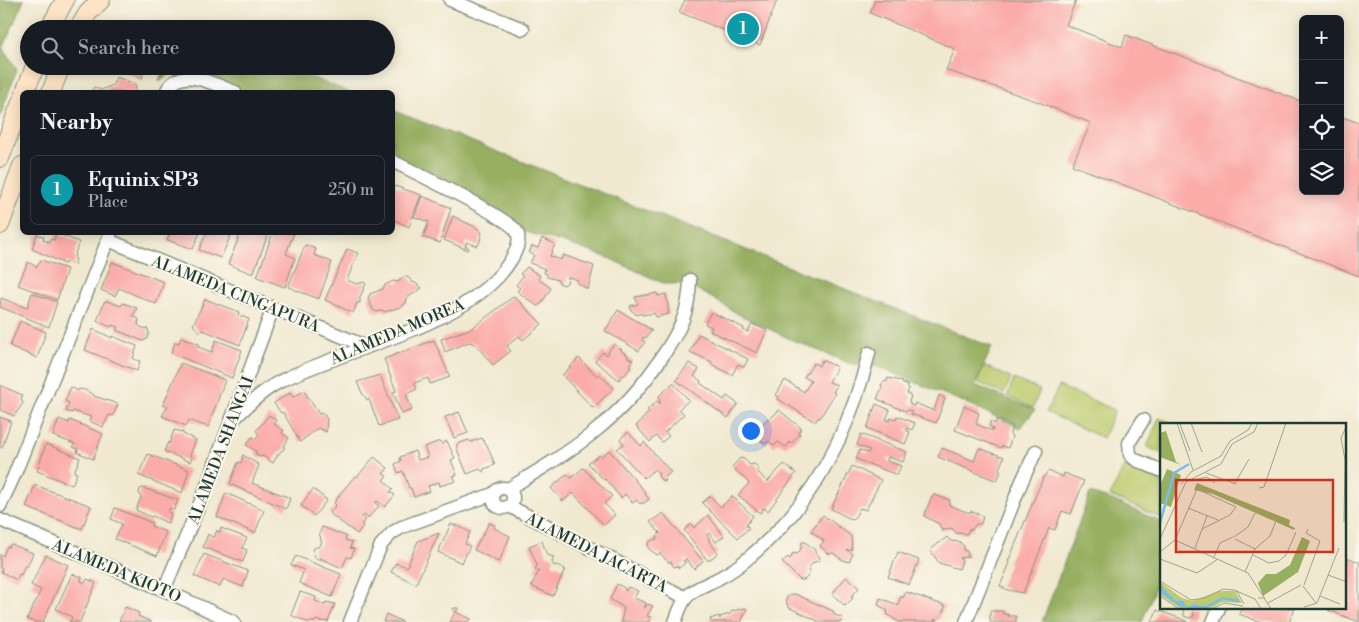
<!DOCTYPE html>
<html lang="en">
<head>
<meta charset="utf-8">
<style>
  :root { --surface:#171b24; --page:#242831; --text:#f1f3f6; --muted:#9ea1a6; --line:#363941; --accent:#7c3aed }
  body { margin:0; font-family:"Libre Bodoni",serif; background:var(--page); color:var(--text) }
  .controls { position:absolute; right:15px; top:15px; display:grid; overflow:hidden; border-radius:8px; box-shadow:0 2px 12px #0003 }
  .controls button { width:45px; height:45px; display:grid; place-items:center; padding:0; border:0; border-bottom:1px solid var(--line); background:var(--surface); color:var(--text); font:25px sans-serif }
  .you { position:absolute; left:750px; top:430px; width:18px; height:18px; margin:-12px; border:4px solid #fff; border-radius:50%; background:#1a73e8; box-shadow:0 0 0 8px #1a73e833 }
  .badge { display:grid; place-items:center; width:32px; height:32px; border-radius:50%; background:var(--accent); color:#fff; font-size:16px; font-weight:700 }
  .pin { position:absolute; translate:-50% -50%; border:2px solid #fff; box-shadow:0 1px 5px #0006 }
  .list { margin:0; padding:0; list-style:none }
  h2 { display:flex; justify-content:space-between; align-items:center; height:65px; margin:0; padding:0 20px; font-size:21px }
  h2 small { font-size:16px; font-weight:400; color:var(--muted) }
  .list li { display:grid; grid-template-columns:32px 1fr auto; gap:15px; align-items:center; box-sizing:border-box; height:70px; margin:0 10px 10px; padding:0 10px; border:1px solid var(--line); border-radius:8px }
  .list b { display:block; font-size:19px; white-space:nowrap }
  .list p { margin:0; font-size:16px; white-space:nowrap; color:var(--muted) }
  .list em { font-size:16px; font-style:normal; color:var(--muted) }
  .icon { flex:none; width:28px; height:28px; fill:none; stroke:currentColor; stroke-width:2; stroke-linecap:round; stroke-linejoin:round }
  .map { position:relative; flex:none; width:1359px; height:622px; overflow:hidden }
  .search { position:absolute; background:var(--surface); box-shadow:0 2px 12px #0003; left:20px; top:20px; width:375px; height:55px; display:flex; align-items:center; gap:12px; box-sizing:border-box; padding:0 18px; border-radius:28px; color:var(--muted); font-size:19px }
  .panel { position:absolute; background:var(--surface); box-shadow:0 2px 12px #0003; left:20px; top:90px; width:375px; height:145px; border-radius:8px }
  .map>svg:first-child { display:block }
</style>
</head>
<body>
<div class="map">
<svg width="1359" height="622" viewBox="0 0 1359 622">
  <rect width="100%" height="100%" fill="#fbf7ec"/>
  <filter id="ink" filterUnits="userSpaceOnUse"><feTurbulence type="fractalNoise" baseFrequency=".02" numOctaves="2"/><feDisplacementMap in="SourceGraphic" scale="10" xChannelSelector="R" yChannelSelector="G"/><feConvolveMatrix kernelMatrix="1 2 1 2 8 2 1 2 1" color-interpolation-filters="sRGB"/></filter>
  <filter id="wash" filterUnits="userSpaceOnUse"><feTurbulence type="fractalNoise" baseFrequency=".0096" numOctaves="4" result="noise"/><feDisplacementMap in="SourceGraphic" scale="20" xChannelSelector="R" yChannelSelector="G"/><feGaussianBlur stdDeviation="1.12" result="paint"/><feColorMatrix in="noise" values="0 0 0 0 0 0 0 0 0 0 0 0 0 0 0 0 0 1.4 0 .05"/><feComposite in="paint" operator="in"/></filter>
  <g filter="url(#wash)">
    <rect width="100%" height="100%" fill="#f0e9d0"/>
    <g fill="#bdcb6e" stroke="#6e8451">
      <path d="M 985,366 L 1011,378 L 1004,394 L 977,382 Z"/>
      <path d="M 1014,379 L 1040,390 L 1033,408 L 1007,396 Z"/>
      <path d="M 1059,386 L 1115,410 L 1103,438 L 1046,412 Z"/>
      <path d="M 1159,418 L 1175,424 L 1162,424 L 1161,453 L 1147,447 Z"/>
      <path d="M 1124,466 L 1161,481 L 1161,518 L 1110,496 Z"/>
    </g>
    <g fill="#96af61" stroke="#5a764a">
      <path d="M 0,0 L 24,0 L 3,48 L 17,69 L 0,117 Z"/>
      <path d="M 164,66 L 283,66 L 349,92 L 249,92 L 197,73 L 182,70 L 171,73 L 159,82 Z"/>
      <path d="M 392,110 L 992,347 L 975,385 L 1035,410 L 1020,428 L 966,403 L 878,367 L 851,364 L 790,339 L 738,314 L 702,292 L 681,284 L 665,284 L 606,257 L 562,242 L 521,231 L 472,196 L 393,154 Z"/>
      <path d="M 1090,493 L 1112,500 L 1161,522 L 1161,572 L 1142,622 L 1042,622 Z"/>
    </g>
    <g id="blocks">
      <g fill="#fbaba8">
        <path d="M 685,0 L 777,0 L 760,45 L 679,12 Z"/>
        <path d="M 875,0 L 1076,0 L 1066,25 L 1122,47 L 1126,35 L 1303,102 L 1303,191 L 1340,191 L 1340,116 L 1359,123 L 1359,276 L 1072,165 L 1091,123 L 1036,101 L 946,70 L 955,49 L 870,13 Z"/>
        <path d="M 110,66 L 149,66 L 147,72 L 144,70 L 142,79 L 118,68 L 117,69 Z"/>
        <path d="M 116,77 L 135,84 L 136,90 L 133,92 L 91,92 L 94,87 L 101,90 L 113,85 Z"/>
        <path d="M 395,186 L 421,195 L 409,227 L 392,219 L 392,191 Z"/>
        <path d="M 422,196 L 451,208 L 440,243 L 423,237 L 429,222 L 414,217 Z"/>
        <path d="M 453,216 L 477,228 L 482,233 L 479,244 L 477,246 L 467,242 L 465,246 L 469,248 L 468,250 L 444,240 Z"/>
        <path d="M 170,232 L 200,232 L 193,249 L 167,240 Z"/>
        <path d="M 207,232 L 232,232 L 221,258 L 199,250 Z"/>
        <path d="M 241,232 L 269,232 L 253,274 L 228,264 Z"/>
        <path d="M 273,232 L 294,233 L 286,254 L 295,258 L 285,287 L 257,277 Z"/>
        <path d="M 56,233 L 79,242 L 74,257 L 76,259 L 74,265 L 66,262 L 65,264 L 32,249 L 37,234 L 44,237 L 43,240 L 49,242 L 51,239 L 54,240 Z"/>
        <path d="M 542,238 L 555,244 L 550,256 L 561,260 L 563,255 L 594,266 L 588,289 L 577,283 L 578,280 L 568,277 L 567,283 L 564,285 L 559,283 L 558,280 L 547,277 L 547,274 L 544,273 L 545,269 L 530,263 L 534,255 L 529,253 L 532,246 L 538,248 Z"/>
        <path d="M 305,245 L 316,249 L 314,255 L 332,262 L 319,299 L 288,287 Z"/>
        <path d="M 347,249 L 358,253 L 347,280 L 356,284 L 364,282 L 366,284 L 360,297 L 360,303 L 357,303 L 353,313 L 325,300 Z"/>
        <path d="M 41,260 L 67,269 L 57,300 L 18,285 L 28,262 L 37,267 Z"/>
        <path d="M 112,262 L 164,282 L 156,304 L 119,288 L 115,296 L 101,290 Z"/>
        <path d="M 527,267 L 540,276 L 538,279 L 551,288 L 541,304 L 537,306 L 517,291 L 520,288 L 516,285 L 523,276 L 520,274 Z"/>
        <path d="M 405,276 L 410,279 L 413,283 L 414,282 L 422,288 L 407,298 L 406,303 L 401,307 L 384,312 L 383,310 L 377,312 L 373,310 L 368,298 L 370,294 L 383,289 L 385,285 L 393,281 L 398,282 Z"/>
        <path d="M 32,293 L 57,302 L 49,327 L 0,307 L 1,298 L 27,308 Z"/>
        <path d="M 657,293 L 658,296 L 666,294 L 669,314 L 656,317 L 654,313 L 642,315 L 641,313 L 637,315 L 631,310 L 630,306 L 638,304 L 635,297 Z"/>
        <path d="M 514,296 L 542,324 L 523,340 L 519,336 L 507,346 L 511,351 L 493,365 L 475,344 L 469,342 L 445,352 L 441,339 L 472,328 Z"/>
        <path d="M 205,299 L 239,312 L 238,315 L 249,319 L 240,345 L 203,330 L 200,332 L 193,325 Z"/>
        <path d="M 107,301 L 121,306 L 123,303 L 137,308 L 133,316 L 139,319 L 138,324 L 140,327 L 148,329 L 149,334 L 147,339 L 143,341 L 116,330 L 118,327 L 112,325 L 111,327 L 97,321 L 104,302 Z"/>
        <path d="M 618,310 L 652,330 L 646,338 L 643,337 L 642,340 L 645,342 L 639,351 L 605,331 Z"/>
        <path d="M 711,312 L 744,328 L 743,330 L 748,332 L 752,324 L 767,330 L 757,353 L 710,331 L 712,327 L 705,324 Z"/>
        <path d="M 20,321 L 46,332 L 37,358 L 10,346 Z"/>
        <path d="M 93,329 L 112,338 L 112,336 L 137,346 L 133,359 L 140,361 L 137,371 L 85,350 Z"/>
        <path d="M 699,334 L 748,359 L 744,367 L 738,364 L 732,375 L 711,364 L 712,362 L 690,352 Z"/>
        <path d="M 181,337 L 199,344 L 198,347 L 212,352 L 216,340 L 242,350 L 232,378 L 171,353 L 175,342 L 179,343 Z"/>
        <path d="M 434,340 L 450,377 L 430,384 L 428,378 L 414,383 L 417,389 L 406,394 L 412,410 L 402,414 L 393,392 L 396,391 L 384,359 Z"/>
        <path d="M 614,344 L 622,350 L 621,351 L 628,355 L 627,357 L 633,360 L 629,365 L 631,367 L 624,376 L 622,374 L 619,380 L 595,361 L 603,352 L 607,355 L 609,353 L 608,352 Z"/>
        <path d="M 579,358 L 597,376 L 599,374 L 614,388 L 593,408 L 562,375 Z"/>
        <path d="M 822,360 L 837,367 L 829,382 L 837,385 L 833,392 L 835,393 L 820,418 L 819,417 L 815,422 L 778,399 L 779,397 L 776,395 L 785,380 L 804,392 L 811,381 L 804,377 L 814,363 L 819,366 Z"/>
        <path d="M 181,363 L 225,380 L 208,427 L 189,420 L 186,426 L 162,416 L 168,406 L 163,405 Z"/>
        <path d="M 689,363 L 699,369 L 694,376 L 701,381 L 700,383 L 724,400 L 727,396 L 738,404 L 728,418 L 676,380 Z"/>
        <path d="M 380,375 L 398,420 L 379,426 L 369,399 L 367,400 L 364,395 L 363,395 L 357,382 Z"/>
        <path d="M 888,378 L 901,381 L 903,384 L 907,385 L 909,389 L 907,393 L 911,396 L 909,402 L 911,405 L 914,406 L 915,403 L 934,411 L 939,395 L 945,399 L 936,423 L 911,414 L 912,411 L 909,410 L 905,411 L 877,399 L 882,387 L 881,385 L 883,382 L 887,381 Z"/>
        <path d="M 673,383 L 689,400 L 679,409 L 684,414 L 665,432 L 669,436 L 662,442 L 656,436 L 650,442 L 636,426 L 649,412 L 647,410 L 657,401 L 660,404 L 659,396 Z"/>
        <path d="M 0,385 L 22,395 L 21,399 L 23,403 L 14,416 L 0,410 Z"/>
        <path d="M 71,387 L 78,391 L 79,389 L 85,390 L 94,395 L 94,396 L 118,404 L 113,416 L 109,415 L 103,427 L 89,421 L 91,417 L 73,411 L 72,413 L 66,411 L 69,403 L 65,401 Z"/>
        <path d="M 304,391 L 319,414 L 323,413 L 327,419 L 326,432 L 318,428 L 300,442 L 283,412 L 281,413 L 274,403 L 290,393 L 293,397 Z"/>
        <path d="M 876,404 L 890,410 L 886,419 L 890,421 L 891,418 L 896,419 L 897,416 L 915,423 L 912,430 L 907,428 L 906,430 L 910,432 L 905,444 L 867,428 Z"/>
        <path d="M 964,406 L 979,413 L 976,424 L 992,431 L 993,429 L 989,426 L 991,421 L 995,424 L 997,419 L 1013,426 L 1010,433 L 1012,437 L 1008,448 L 1002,446 L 1001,448 L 955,430 Z"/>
        <path d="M 779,410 L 801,428 L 798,433 L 800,434 L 792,443 L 790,442 L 786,447 L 778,442 L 774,446 L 769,441 L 765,444 L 757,437 L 759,435 L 756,432 L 768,418 L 769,420 Z"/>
        <path d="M 459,412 L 468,433 L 454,438 L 445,417 Z"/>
        <path d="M 269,415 L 276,420 L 274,424 L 284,431 L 282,433 L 289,438 L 284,446 L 284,449 L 279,453 L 273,463 L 263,456 L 260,457 L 256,455 L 256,451 L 246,445 L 252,437 L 256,439 L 259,433 L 256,431 Z"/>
        <path d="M 0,417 L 11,421 L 2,448 L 0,447 Z"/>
        <path d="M 59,419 L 69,423 L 70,420 L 103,434 L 93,459 L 77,452 L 78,449 L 73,447 L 75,444 L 53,436 Z"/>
        <path d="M 174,430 L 183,432 L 183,434 L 196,440 L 190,455 L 192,457 L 190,462 L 164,451 L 168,442 L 169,444 Z"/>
        <path d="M 628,432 L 641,446 L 644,442 L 671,472 L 664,478 L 666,480 L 664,482 L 659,478 L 658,476 L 659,474 L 655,469 L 644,478 L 617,449 L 624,444 L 620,439 Z"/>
        <path d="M 861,434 L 907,452 L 903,462 L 888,457 L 887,461 L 901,466 L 897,475 L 856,459 L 860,450 L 868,453 L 870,450 L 857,445 Z"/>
        <path d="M 482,438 L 486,445 L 487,445 L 495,465 L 484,469 L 483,472 L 480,469 L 467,474 L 457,449 L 457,444 L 469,440 L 471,442 Z"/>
        <path d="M 440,441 L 442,444 L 447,441 L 455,458 L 451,460 L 457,475 L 453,476 L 456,481 L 440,486 L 439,482 L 428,486 L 430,491 L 414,497 L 411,488 L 409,488 L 403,471 L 398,473 L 395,464 L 401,461 L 400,457 L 415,451 L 418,460 L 428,457 L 424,447 Z"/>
        <path d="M 46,444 L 80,458 L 74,472 L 77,473 L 72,485 L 37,471 Z"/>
        <path d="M 942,448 L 974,461 L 979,448 L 1004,457 L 999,469 L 1001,471 L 997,481 L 938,457 Z"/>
        <path d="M 609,450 L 646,493 L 645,494 L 649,499 L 643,504 L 642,502 L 640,504 L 637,500 L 633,503 L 625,494 L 621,498 L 605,479 L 604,480 L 588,463 L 599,455 L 601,457 Z"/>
        <path d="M 148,454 L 189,470 L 182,493 L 138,475 Z"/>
        <path d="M 243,455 L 259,465 L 252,483 L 290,498 L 286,509 L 230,484 L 238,462 L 241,463 Z"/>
        <path d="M 374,457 L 388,468 L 383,474 L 387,476 L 383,480 L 393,489 L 390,492 L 395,495 L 385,507 L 377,501 L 375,503 L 379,506 L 368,518 L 364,515 L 362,517 L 366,520 L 361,524 L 363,526 L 357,534 L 329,513 L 336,505 L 334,503 L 340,494 L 355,476 L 357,477 Z"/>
        <path d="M 740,458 L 744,459 L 750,465 L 754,464 L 758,467 L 758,472 L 767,482 L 784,464 L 796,473 L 768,511 L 764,508 L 760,513 L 738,495 L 749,483 L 732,467 Z"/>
        <path d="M 852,466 L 881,480 L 866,510 L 860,508 L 853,520 L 831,509 Z"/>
        <path d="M 583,468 L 612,496 L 604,503 L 615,515 L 604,525 L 573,493 L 563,501 L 551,488 L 567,474 L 571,478 Z"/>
        <path d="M 1048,471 L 1063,477 L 1064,473 L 1084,481 L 1071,514 L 1062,511 L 1055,530 L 1049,528 L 1023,593 L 1008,590 L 1000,586 L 1010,563 L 1008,562 L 1043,478 Z"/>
        <path d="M 35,485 L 91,506 L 82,529 L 26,507 Z"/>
        <path d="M 143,488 L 178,500 L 174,510 L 170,508 L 168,512 L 171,513 L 169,522 L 167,523 L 153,516 L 151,517 L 136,510 L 141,497 L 139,493 L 140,489 Z"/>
        <path d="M 313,489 L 327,500 L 314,516 L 301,505 Z"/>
        <path d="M 226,493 L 264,510 L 255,533 L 217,517 Z"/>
        <path d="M 934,495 L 950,500 L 949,505 L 969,513 L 970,511 L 983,516 L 981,524 L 976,524 L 972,530 L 969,529 L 967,534 L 956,533 L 952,528 L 942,531 L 939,524 L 924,516 L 932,496 Z"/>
        <path d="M 710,496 L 721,507 L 732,496 L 753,516 L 746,525 L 749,528 L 738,538 L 702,503 Z"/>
        <path d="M 115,508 L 152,523 L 151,526 L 166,532 L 157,556 L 115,539 L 122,524 L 111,519 Z"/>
        <path d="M 663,513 L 703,561 L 694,569 L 686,559 L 683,561 L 686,562 L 679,568 L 677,566 L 674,567 L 671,562 L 668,562 L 660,553 L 657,555 L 648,548 L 648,543 L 652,540 L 657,539 L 657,536 L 660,533 L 650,522 Z"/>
        <path d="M 708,515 L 724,536 L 716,542 L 709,533 L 707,535 L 709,538 L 709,541 L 718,553 L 708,561 L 684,530 L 691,524 L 694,528 Z"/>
        <path d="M 823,515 L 851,536 L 852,550 L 847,550 L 853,554 L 849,562 L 841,559 L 833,553 L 829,554 L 820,546 L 824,541 L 811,531 Z"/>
        <path d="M 489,523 L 495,525 L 494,528 L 510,536 L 499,562 L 474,550 Z"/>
        <path d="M 451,524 L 456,526 L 456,525 L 470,532 L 465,544 L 470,546 L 462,563 L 438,552 Z"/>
        <path d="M 322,527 L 346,536 L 345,540 L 352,542 L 350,548 L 354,549 L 351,558 L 347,557 L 342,568 L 320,558 L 320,560 L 315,558 L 313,551 L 314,548 L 320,546 L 322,541 L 320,540 L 321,537 L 319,535 Z"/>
        <path d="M 221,528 L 247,538 L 242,548 L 247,550 L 243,562 L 203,547 L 208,534 L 214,538 L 217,530 L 219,533 Z"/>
        <path d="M 439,533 L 416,584 L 391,572 L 396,563 L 407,567 L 418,541 Z"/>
        <path d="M 947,537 L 951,541 L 960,542 L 964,546 L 964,551 L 967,551 L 968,557 L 960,558 L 962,561 L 959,569 L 939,563 L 930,550 Z"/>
        <path d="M 542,541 L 547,555 L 554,557 L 552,562 L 554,566 L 557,565 L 565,569 L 553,596 L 531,586 L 539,571 L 535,570 L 537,565 L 529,546 Z"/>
        <path d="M 802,542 L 805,542 L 815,550 L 815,553 L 820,557 L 819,561 L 814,562 L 808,568 L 810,571 L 808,576 L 804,580 L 800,580 L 782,562 L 788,557 L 790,559 L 791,558 L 793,553 L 797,554 L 801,549 Z"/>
        <path d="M 11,544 L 33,553 L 27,567 L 25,565 L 21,575 L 19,574 L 17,580 L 1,572 L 2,569 L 0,568 L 0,554 L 3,556 L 7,546 L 9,547 Z"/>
        <path d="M 898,552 L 919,560 L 909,585 L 888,577 Z"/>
        <path d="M 204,554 L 248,571 L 243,587 L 223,579 L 220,587 L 194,576 Z"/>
        <path d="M 46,555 L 68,565 L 43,622 L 34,622 L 27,619 L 41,590 L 31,585 Z"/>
        <path d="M 296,556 L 341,574 L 332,597 L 299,583 L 304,570 L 291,565 Z"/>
        <path d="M 1349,558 L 1359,562 L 1359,622 L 1328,610 L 1329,608 L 1345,608 L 1345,568 Z"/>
        <path d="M 72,574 L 82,577 L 81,581 L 85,583 L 87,579 L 96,583 L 80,622 L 70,622 L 72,617 L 56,609 Z"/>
        <path d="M 846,577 L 859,588 L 851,597 L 853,598 L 845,606 L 832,594 Z"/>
        <path d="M 617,584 L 623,587 L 626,591 L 628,587 L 638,591 L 634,598 L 646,603 L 644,608 L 645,608 L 647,604 L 653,606 L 647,616 L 651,617 L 649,622 L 621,622 L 624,608 L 610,599 Z"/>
        <path d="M 300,592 L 316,597 L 315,601 L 325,605 L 326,602 L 335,604 L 328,622 L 322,621 L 321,622 L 316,620 L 315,622 L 307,622 L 291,615 Z"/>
        <path d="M 906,592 L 946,606 L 938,620 L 935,619 L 934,622 L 899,622 L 888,615 L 887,610 L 878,605 L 880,598 L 898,605 L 901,596 L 903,598 Z"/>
        <path d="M 795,594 L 833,611 L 835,615 L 843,618 L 841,622 L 820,622 L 788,607 L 786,600 L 788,596 Z"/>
        <path d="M 125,607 L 139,613 L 138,616 L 151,622 L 119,622 Z"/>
        <path d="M 454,608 L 458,608 L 456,612 L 471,619 L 469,622 L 450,622 L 455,612 L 453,611 Z"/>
        <path d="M 745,608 L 747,609 L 741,622 L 711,622 L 710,619 L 719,616 L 720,619 L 720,617 L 730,614 L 732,611 Z"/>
        <path d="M 1183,608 L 1193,608 L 1194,616 L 1189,618 L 1184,616 Z"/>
        <path d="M 1242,608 L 1295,608 L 1289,622 L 1261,622 L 1239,614 Z"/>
        <path d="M 1157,610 L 1179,618 L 1188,622 L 1152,622 Z"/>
        <path d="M 990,611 L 1003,611 L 1003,614 L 1008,614 L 1008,616 L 1016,616 L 1016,622 L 990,622 Z"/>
        <path d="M 386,614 L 403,622 L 383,622 Z"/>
      </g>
    </g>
  </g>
  <g filter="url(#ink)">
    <use href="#blocks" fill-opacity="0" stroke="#889382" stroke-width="1"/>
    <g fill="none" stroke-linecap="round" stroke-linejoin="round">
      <g stroke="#889382" stroke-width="15">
        <g id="minor">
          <path d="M 450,0 L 523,29"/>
          <path d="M 166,92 C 180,64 213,84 235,92"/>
          <path d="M 108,240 L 365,346"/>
          <path d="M 1143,420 L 1129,443 L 1130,455 L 1136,460 L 1162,471"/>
          <path d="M 232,421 C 247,406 263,390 281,381 C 349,346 473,326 512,258 C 516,251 521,240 517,232 C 510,218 412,171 392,161"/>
          <circle cx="503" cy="498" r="10"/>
          <path d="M 508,489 C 573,450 619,422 662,357 C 680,330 689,313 690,280"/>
          <path d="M 0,506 L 14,476 L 111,232"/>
          <path d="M 509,506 L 686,598"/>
          <path d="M 0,520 L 164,590 L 234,622"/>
          <path d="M 164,590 L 203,496 L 273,308"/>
          <path d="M 350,622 L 381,545 L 392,533 L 402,527 L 493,494"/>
          <path d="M 675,622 C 678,614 681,604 686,598 C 693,588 709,584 719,578 C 731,572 743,563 753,554 C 814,502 850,431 869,353"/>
          <path d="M 966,622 L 1022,481 L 1036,451"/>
          <path d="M 1213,622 L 1219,608"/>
        </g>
      </g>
      <g stroke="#889382" stroke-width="20">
        <g id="secondary">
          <path d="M 49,29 L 65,0"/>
          <path d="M 78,29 L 88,13 L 101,0"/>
          <path d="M 25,92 L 35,66"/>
          <path d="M 51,92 L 61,66"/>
          <path d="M 0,158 L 22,100"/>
          <path d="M 0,225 L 22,166"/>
        </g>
      </g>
      <use href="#minor" stroke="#fff" stroke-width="12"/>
      <use href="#secondary" stroke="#fee4c6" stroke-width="18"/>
    </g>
  </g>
  <g text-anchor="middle" stroke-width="4" stroke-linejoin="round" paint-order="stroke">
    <g font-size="16" fill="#1f3d34" stroke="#fbf7ec">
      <text transform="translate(236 293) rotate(22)" y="6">ALAMEDA CINGAPURA</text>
      <text transform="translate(397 331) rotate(-23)" y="6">ALAMEDA MOREA</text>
      <text transform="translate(220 450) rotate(-69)" y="6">ALAMEDA SHANGAI</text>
      <text transform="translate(597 552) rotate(27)" y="6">ALAMEDA JACARTA</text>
      <text transform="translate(117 570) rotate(23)" y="6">ALAMEDA KIOTO</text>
    </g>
  </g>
  <g transform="translate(1160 423)">
    <rect width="186" height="186" fill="#f0e9d0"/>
    <path d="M 0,159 L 22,175 L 32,178 L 59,168 L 75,168 L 82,180 L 62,179 L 50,186 L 21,186 L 0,172 Z" fill="#bdcb6e"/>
    <path d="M 6,8 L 16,39 L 21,42 L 0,34 L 0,10 ZM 7,46 L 21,52 L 11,84 L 0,80 L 0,63 ZM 37,60 L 130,97 L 129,102 L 135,105 L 134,107 L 53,71 L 34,67 ZM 152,113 L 138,149 L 103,173 L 98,160 L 106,151 L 116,151 L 130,142 L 142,114 L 150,118 Z" fill="#96af61"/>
    <path d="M 0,162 L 16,178 L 24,178 L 26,184 L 36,181 L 39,186 L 19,183 L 0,169 Z" fill="#7abbef"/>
    <path fill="none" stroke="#7abbef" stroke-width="2.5" d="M 0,100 L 14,50 L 29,41M 37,184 L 46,184 L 63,175 L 79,178"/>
    <path fill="none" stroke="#9ca492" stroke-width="1" d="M 17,0 L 33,47M 31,0 L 42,29M 20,1 L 30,28M 46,50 L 76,61M 29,58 L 47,54 L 55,60M 75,60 L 89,36M 21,61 L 31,49 L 61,33 L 70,18 L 88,7 L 92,0M 99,65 L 104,64 L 126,0M 28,85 L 58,97M 184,99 L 185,37 L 181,15 L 186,4M 74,114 L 88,104 L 95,90M 0,116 L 26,59 L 61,41 L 72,21 L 94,9 L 98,0M 75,116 L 95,126M 15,117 L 88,150 L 105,176M 35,125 L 47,93M 0,129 L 15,117 L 37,66 L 76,84 L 70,92 L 42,106M 93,132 L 109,140 L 119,138 L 126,132 L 136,109M 54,134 L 60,120 L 73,114M 0,136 L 37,150 L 58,136M 85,149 L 95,126 L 110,113 L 116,98M 168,152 L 187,159M 0,158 L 31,177 L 45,175 L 63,166 L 74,167 L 95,176 L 101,186M 144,162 L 160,118 L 146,110 L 148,106M 143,163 L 156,180M 76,167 L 84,181M 0,173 L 19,186M 160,173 L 180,181M 98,175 L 104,175 L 111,186M 108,180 L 141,162M 144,184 L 157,180 L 179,125M 52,186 L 64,180 L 83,183"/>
    <path fill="#c8321e" fill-opacity="0.15" stroke="#c8321e" stroke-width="2.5" d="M 16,57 L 173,57 L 173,129 L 16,129 Z"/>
    <rect width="186" height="186" fill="none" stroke="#1f3d34" stroke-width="2.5"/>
  </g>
</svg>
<div class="controls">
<button>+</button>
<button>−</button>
<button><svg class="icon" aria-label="locate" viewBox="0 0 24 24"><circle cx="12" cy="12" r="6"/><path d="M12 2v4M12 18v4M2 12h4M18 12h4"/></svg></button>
<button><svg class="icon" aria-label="layers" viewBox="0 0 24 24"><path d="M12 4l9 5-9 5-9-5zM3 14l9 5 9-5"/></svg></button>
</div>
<div class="you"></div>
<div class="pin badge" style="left:743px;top:29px;background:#0f9aa8">1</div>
<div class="search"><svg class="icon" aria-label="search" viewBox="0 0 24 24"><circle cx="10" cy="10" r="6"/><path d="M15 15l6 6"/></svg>Search here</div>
<section class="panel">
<h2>Nearby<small></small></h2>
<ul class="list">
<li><span class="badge" style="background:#0f9aa8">1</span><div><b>Equinix SP3</b><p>Place</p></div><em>250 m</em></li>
</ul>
</section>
</div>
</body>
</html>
